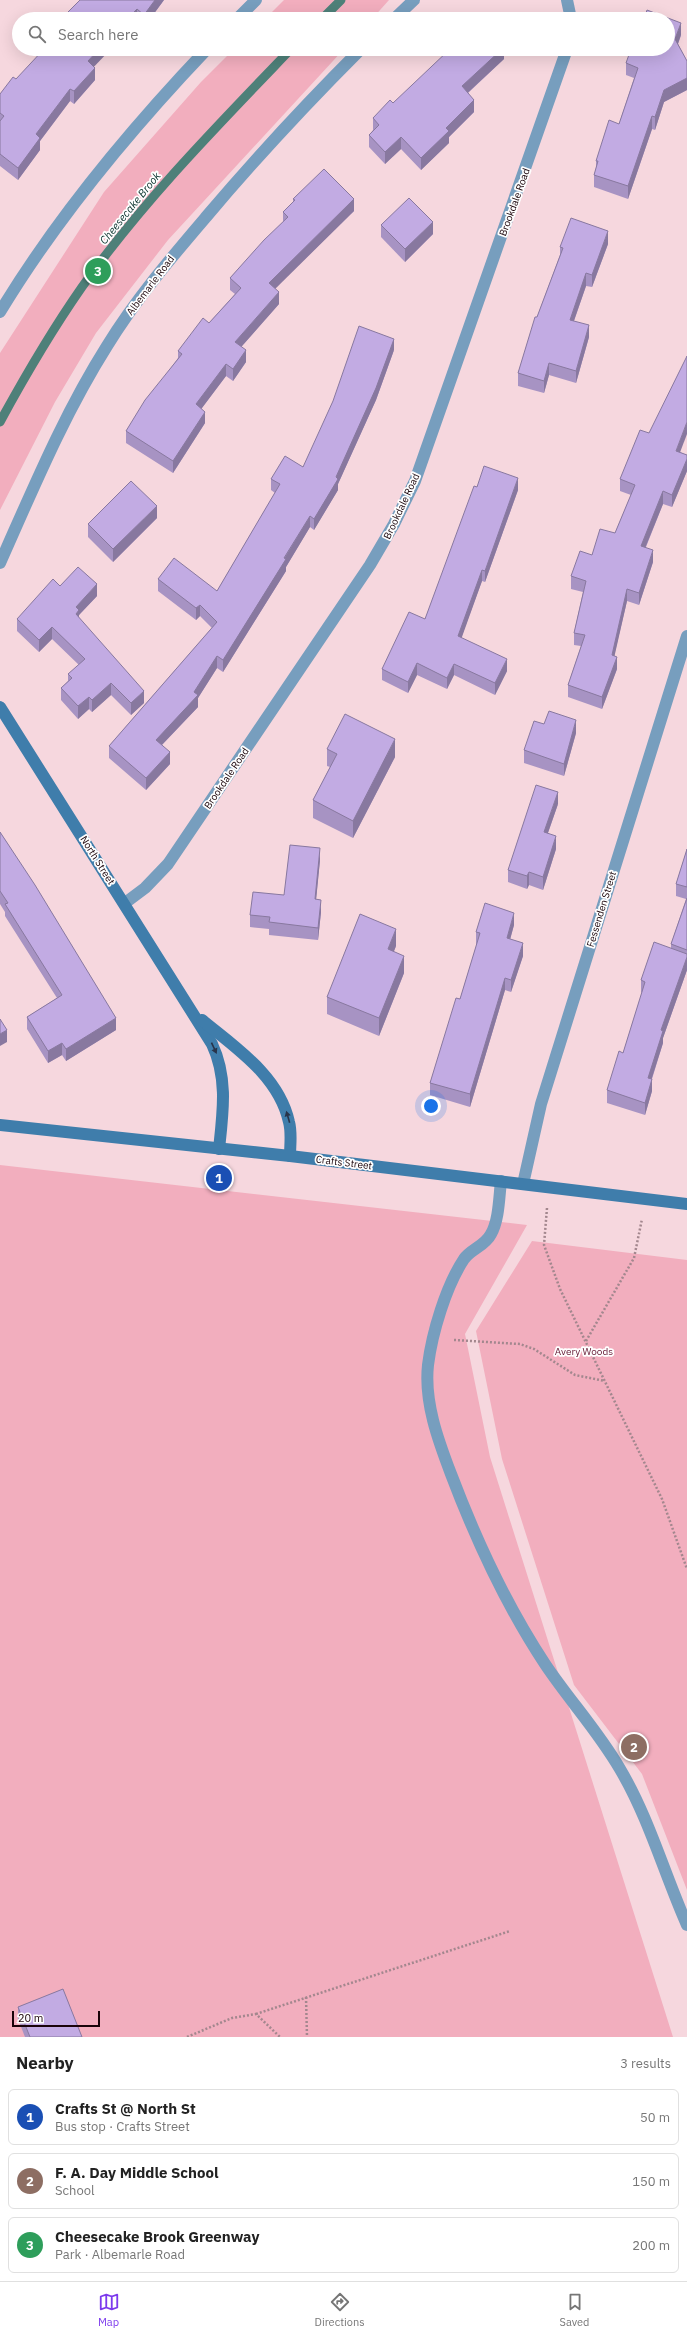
<!DOCTYPE html>
<html lang="en">
<head>
<meta charset="utf-8">
<style>
  :root { --surface:#fff; --page:#f6f6f6; --text:#222; --muted:#767676; --line:#e0e0e0; --accent:#7c3aed }
  body { margin:0; font-family:"IBM Plex Sans",sans-serif; background:var(--page); color:var(--text) }
  .scale { position:absolute; left:12px; bottom:10px; width:88px; box-sizing:border-box; padding-left:4px; border:2px solid #190309; border-top:0; font-size:11px; line-height:14px; white-space:nowrap; color:#190309; -webkit-text-stroke:3px #fff; paint-order:stroke }
  .you { position:absolute; left:431px; top:1106px; width:14px; height:14px; margin:-10px; border:3px solid #fff; border-radius:50%; background:#1a73e8; box-shadow:0 0 0 6px #1a73e833 }
  .badge { display:grid; place-items:center; width:26px; height:26px; border-radius:50%; background:var(--accent); color:#fff; font-size:13px; font-weight:700 }
  .pin { position:absolute; translate:-50% -50%; border:2px solid #fff; box-shadow:0 1px 4px #0006 }
  .list { margin:0; padding:0; list-style:none }
  h2 { display:flex; justify-content:space-between; align-items:center; height:52px; margin:0; padding:0 16px; font-size:17px }
  h2 small { font-size:13px; font-weight:400; color:var(--muted) }
  .list li { display:grid; grid-template-columns:26px 1fr auto; gap:12px; align-items:center; box-sizing:border-box; height:56px; margin:0 8px 8px; padding:0 8px; border:1px solid var(--line); border-radius:6px }
  .list b { display:block; font-size:15px; white-space:nowrap }
  .list p { margin:0; font-size:13px; white-space:nowrap; color:var(--muted) }
  .list em { font-size:13px; font-style:normal; color:var(--muted) }
  .icon { flex:none; width:22px; height:22px; fill:none; stroke:currentColor; stroke-width:2; stroke-linecap:round; stroke-linejoin:round }
  .map { position:relative; flex:none; width:687px; height:2037px; overflow:hidden }
  .search { position:absolute; background:var(--surface); box-shadow:0 4px 16px #0002; left:12px; right:12px; top:12px; height:44px; display:flex; align-items:center; gap:10px; box-sizing:border-box; padding:0 14px; border-radius:22px; color:var(--muted); font-size:15px }
  .sheet { height:244px; background:var(--surface) }
  nav { display:flex; justify-content:space-around; align-items:center; box-sizing:border-box; height:56px; border-top:1px solid var(--line); background:var(--surface); font-size:11px; color:var(--muted) }
  nav a { display:grid; justify-items:center; gap:2px }
  nav .on { color:var(--accent) }
  .map>svg:first-child { display:block }
</style>
</head>
<body>
<div class="map">
<svg width="687" height="2037" viewBox="0 0 687 2037">
  <rect width="100%" height="100%" fill="#f6d7de"/>
  <g fill="#f2aebe">
    <path d="M 284,0 L 389,0 L 372,19 L 265,19 Z"/>
    <path d="M 234,49 L 344,49 L 168,240 L 96,333 L 55,402 L 0,510 L 0,353 L 104,192 L 201,82 Z"/>
    <path d="M 0,1165 L 527,1225 L 465,1334 L 490,1457 L 673,2037 L 0,2037 Z"/>
    <path d="M 532,1241 L 687,1260 L 687,1890 L 642,1774 L 574,1685 L 502,1459 L 476,1331 Z"/>
  </g>
  <g fill="none" stroke-linecap="round" stroke-linejoin="round">
    <g stroke="#4e8079" stroke-width="9">
      <path d="M 322,19 L 341,0"/>
      <path d="M 0,422 C 25,376 52,330 82,287 C 143,201 218,125 291,49"/>
    </g>
    <g stroke="#a3878e" stroke-width="2.5" stroke-dasharray="2 2" stroke-linecap="butt">
      <path d="M 547,1208 L 544,1245 L 560,1289 L 662,1499 L 687,1569"/>
      <path d="M 454,1340 L 520,1344 L 534,1349 L 575,1375 L 605,1381"/>
      <path d="M 586,1341 L 634,1258 L 642,1219"/>
      <path d="M 306,1997 L 307,2037"/>
      <path d="M 256,2014 L 510,1931"/>
      <path d="M 187,2037 L 232,2018 L 256,2014 L 280,2037"/>
    </g>
    <path stroke="#779ebe" stroke-width="12" d="M 501,1181 C 499,1198 499,1220 491,1234 C 485,1246 471,1249 464,1259 C 446,1286 432,1333 428,1365 C 424,1402 438,1440 451,1474 C 476,1540 506,1605 545,1664 C 569,1700 598,1731 620,1769 C 649,1818 664,1873 687,1925"/>
    <g stroke="#779ebe" stroke-width="12">
      <path d="M 567,0 L 571,19"/>
      <path d="M 237,19 L 256,0"/>
      <path d="M 394,19 L 414,0"/>
      <path d="M 0,312 C 58,216 130,130 207,49"/>
      <path d="M 0,563 C 33,489 64,414 107,346 C 135,300 171,258 206,217 C 255,159 307,103 361,49"/>
      <path d="M 125,903 L 145,888 L 168,864 L 370,565 L 394,524 L 415,481 L 567,49"/>
      <path d="M 523,1184 L 541,1104 L 687,636"/>
    </g>
    <g stroke="#3f7dab" stroke-width="12">
      <path d="M 0,707 L 212,1044 C 228,1078 223,1112 219,1149"/>
      <path d="M 202,1020 C 236,1048 279,1076 289,1122 C 292,1133 290,1145 290,1156"/>
      <path d="M 0,1125 L 290,1156 L 687,1204"/>
    </g>
  </g>
  <g fill="#a793c3">
    <path d="M 164,0 L 150,19 L 68,19 L 68,12 Z"/>
    <path d="M 681,35 L 678,44 L 687,61 L 687,90 L 664,102 L 655,130 L 652,129 L 628,199 L 594,187 L 594,175 L 596,168 L 596,161 L 619,124 L 634,78 L 626,75 L 626,63 Z"/>
    <path d="M 504,49 L 504,59 L 468,93 L 474,112 L 449,137 L 449,143 L 421,170 L 401,149 L 385,164 L 369,147 L 369,135 L 373,130 L 373,118 L 393,103 Z"/>
    <path d="M 94,67 L 95,80 L 74,104 L 70,101 L 40,141 L 40,150 L 18,180 L 0,166 L 0,94 L 16,79 Z"/>
    <path d="M 293,199 L 354,211 L 275,288 L 279,304 L 241,347 L 246,362 L 233,381 L 226,376 L 201,409 L 205,423 L 173,473 L 126,443 L 126,431 L 178,358 L 178,351 L 209,323 L 235,294 L 230,290 L 230,278 L 283,222 L 283,212 L 293,202 Z"/>
    <path d="M 381,225 L 433,234 L 405,262 L 381,237 Z"/>
    <path d="M 608,244 L 592,287 L 586,286 L 574,321 L 589,337 L 576,383 L 549,375 L 544,393 L 518,386 L 518,373 L 537,317 L 560,255 L 560,247 Z"/>
    <path d="M 394,350 L 376,400 L 338,484 L 338,490 L 314,530 L 310,527 L 286,567 L 286,571 L 223,672 L 217,668 L 198,698 L 198,707 L 162,745 L 170,764 L 146,790 L 109,758 L 109,746 L 212,628 L 200,616 L 196,620 L 158,591 L 158,579 L 217,591 L 275,493 L 271,490 L 271,479 L 303,467 Z"/>
    <path d="M 680,452 L 687,455 L 687,471 L 672,507 L 663,504 L 646,547 L 653,562 L 639,605 L 627,601 L 614,656 L 617,669 L 602,709 L 568,697 L 568,685 L 581,646 L 574,645 L 574,633 L 583,592 L 571,589 L 571,576 L 592,555 L 615,533 L 631,495 L 620,491 L 620,479 Z"/>
    <path d="M 477,487 L 518,490 L 485,582 L 482,581 L 461,638 L 507,671 L 495,695 L 454,675 L 447,689 L 417,675 L 408,693 L 382,680 L 382,669 L 425,619 Z"/>
    <path d="M 157,518 L 113,562 L 88,537 L 88,524 Z"/>
    <path d="M 60,586 L 97,596 L 79,615 L 79,618 L 144,703 L 131,715 L 111,695 L 92,712 L 89,709 L 78,719 L 61,700 L 61,688 L 68,681 L 68,674 L 79,665 L 52,639 L 39,652 L 17,631 L 17,619 Z"/>
    <path d="M 544,724 L 576,733 L 564,776 L 524,763 L 524,750 Z"/>
    <path d="M 327,749 L 395,757 L 353,838 L 313,818 L 313,800 L 330,767 L 327,766 Z"/>
    <path d="M 558,804 L 548,833 L 556,849 L 543,890 L 529,885 L 527,889 L 508,882 L 508,870 Z"/>
    <path d="M 0,832 L 116,1030 L 66,1061 L 62,1055 L 48,1063 L 27,1029 L 27,1017 L 57,998 L 5,916 L 5,912 L 0,904 Z"/>
    <path d="M 687,849 L 687,970 L 663,1038 L 663,1043 L 652,1079 L 652,1091 L 645,1115 L 607,1103 L 607,1090 L 623,1053 L 642,993 L 641,992 L 641,980 L 671,948 L 671,944 L 686,899 L 676,896 L 676,884 Z"/>
    <path d="M 320,860 L 316,899 L 321,912 L 318,940 L 269,935 L 269,929 L 250,927 L 250,915 L 284,895 Z"/>
    <path d="M 514,925 L 510,939 L 523,956 L 511,992 L 505,990 L 470,1107 L 430,1095 L 430,1083 L 460,999 L 477,944 L 476,944 L 476,932 Z"/>
    <path d="M 396,946 L 394,951 L 404,973 L 379,1036 L 327,1014 L 327,997 Z"/>
    <path d="M 18,2007 L 82,2037 L 25,2037 L 18,2019 Z"/>
  </g>
  <g fill="#88789f">
    <path d="M 155,0 L 164,0 L 150,19 L 144,19 L 144,15 Z"/>
    <path d="M 137,9 L 137,19 L 127,19 Z"/>
    <path d="M 681,23 L 681,35 L 675,52 L 675,39 Z"/>
    <path d="M 99,49 L 111,49 L 88,73 L 88,61 Z"/>
    <path d="M 502,49 L 504,49 L 504,59 L 462,98 L 462,86 Z"/>
    <path d="M 95,68 L 95,80 L 74,104 L 74,91 Z"/>
    <path d="M 687,78 L 687,90 L 664,102 L 655,130 L 655,117 L 664,90 Z"/>
    <path d="M 70,89 L 70,101 L 40,141 L 40,150 L 18,180 L 18,168 L 36,134 Z"/>
    <path d="M 474,100 L 474,112 L 449,137 L 449,143 L 421,170 L 421,158 L 446,128 Z"/>
    <path d="M 652,116 L 652,129 L 628,199 L 628,186 Z"/>
    <path d="M 401,137 L 401,149 L 385,164 L 385,152 Z"/>
    <path d="M 354,199 L 354,211 L 269,295 L 269,283 Z"/>
    <path d="M 433,222 L 433,234 L 405,262 L 405,249 Z"/>
    <path d="M 608,231 L 608,244 L 592,287 L 592,275 Z"/>
    <path d="M 586,273 L 586,286 L 570,332 L 570,320 Z"/>
    <path d="M 279,292 L 279,304 L 235,354 L 235,342 Z"/>
    <path d="M 589,325 L 589,337 L 576,383 L 576,371 Z"/>
    <path d="M 394,339 L 394,350 L 376,400 L 338,484 L 338,490 L 314,530 L 314,519 L 336,477 Z"/>
    <path d="M 246,350 L 246,362 L 233,381 L 233,369 Z"/>
    <path d="M 549,363 L 549,375 L 544,393 L 544,381 Z"/>
    <path d="M 226,364 L 226,376 L 196,416 L 196,404 Z"/>
    <path d="M 205,412 L 205,423 L 173,473 L 173,461 Z"/>
    <path d="M 687,422 L 687,434 L 676,463 L 676,451 Z"/>
    <path d="M 687,459 L 687,471 L 672,507 L 672,495 Z"/>
    <path d="M 518,478 L 518,490 L 485,582 L 485,571 Z"/>
    <path d="M 663,491 L 663,504 L 641,558 L 641,546 Z"/>
    <path d="M 157,506 L 157,518 L 113,562 L 113,549 Z"/>
    <path d="M 310,516 L 310,527 L 286,567 L 286,571 L 223,672 L 223,660 Z"/>
    <path d="M 653,550 L 653,562 L 639,605 L 639,593 Z"/>
    <path d="M 482,570 L 482,581 L 458,648 L 458,636 Z"/>
    <path d="M 97,584 L 97,596 L 79,615 L 79,622 L 76,626 L 76,607 Z"/>
    <path d="M 627,589 L 627,601 L 612,667 L 612,655 Z"/>
    <path d="M 200,605 L 200,616 L 196,620 L 196,608 Z"/>
    <path d="M 52,627 L 52,639 L 39,652 L 39,640 Z"/>
    <path d="M 217,656 L 217,668 L 198,698 L 198,707 L 156,751 L 156,740 L 194,692 Z"/>
    <path d="M 617,657 L 617,669 L 602,709 L 602,697 Z"/>
    <path d="M 507,659 L 507,671 L 495,695 L 495,683 Z"/>
    <path d="M 417,663 L 417,675 L 408,693 L 408,682 Z"/>
    <path d="M 454,664 L 454,675 L 447,689 L 447,678 Z"/>
    <path d="M 111,683 L 111,695 L 92,712 L 92,700 Z"/>
    <path d="M 144,691 L 144,703 L 131,715 L 131,703 Z"/>
    <path d="M 89,697 L 89,709 L 78,719 L 78,706 Z"/>
    <path d="M 576,720 L 576,733 L 564,776 L 564,764 Z"/>
    <path d="M 395,739 L 395,757 L 353,838 L 353,821 Z"/>
    <path d="M 170,752 L 170,764 L 146,790 L 146,778 Z"/>
    <path d="M 558,792 L 558,804 L 544,844 L 544,832 Z"/>
    <path d="M 556,836 L 556,849 L 543,890 L 543,877 Z"/>
    <path d="M 320,848 L 320,860 L 315,911 L 315,899 Z"/>
    <path d="M 529,872 L 529,885 L 527,889 L 527,876 Z"/>
    <path d="M 321,900 L 321,912 L 318,940 L 318,928 Z"/>
    <path d="M 514,913 L 514,925 L 507,951 L 507,938 Z"/>
    <path d="M 396,929 L 396,946 L 388,966 L 388,949 Z"/>
    <path d="M 523,943 L 523,956 L 511,992 L 511,980 Z"/>
    <path d="M 404,956 L 404,973 L 379,1036 L 379,1018 Z"/>
    <path d="M 687,957 L 687,970 L 663,1038 L 663,1043 L 648,1090 L 648,1078 L 661,1030 Z"/>
    <path d="M 505,978 L 505,990 L 470,1107 L 470,1094 Z"/>
    <path d="M 116,1018 L 116,1030 L 66,1061 L 66,1049 Z"/>
    <path d="M 7,1030 L 7,1042 L 0,1046 L 0,1034 Z"/>
    <path d="M 62,1043 L 62,1055 L 48,1063 L 48,1051 Z"/>
    <path d="M 652,1079 L 652,1091 L 645,1115 L 645,1103 Z"/>
  </g>
  <g fill="#c2abe3" stroke="#88789f">
    <path d="M 80,0 L 155,0 L 144,15 L 137,9 L 127,19 L 72,19 L 74,17 L 68,12 Z"/>
    <path d="M 647,10 L 681,23 L 675,39 L 687,61 L 687,78 L 664,90 L 655,117 L 652,116 L 628,186 L 594,175 L 598,161 L 596,161 L 609,120 L 619,124 L 638,68 L 626,63 L 631,49 L 668,49 L 668,19 L 644,19 Z"/>
    <path d="M 44,49 L 99,49 L 88,61 L 95,68 L 74,91 L 70,89 L 36,134 L 40,138 L 18,168 L 0,154 L 0,121 L 4,116 L 0,113 L 0,94 L 13,77 L 16,79 Z"/>
    <path d="M 450,49 L 502,49 L 462,86 L 474,100 L 446,128 L 449,131 L 421,158 L 401,137 L 385,152 L 369,135 L 379,125 L 373,118 L 390,100 L 393,103 Z"/>
    <path d="M 324,169 L 354,199 L 269,283 L 279,292 L 235,342 L 246,350 L 233,369 L 226,364 L 196,404 L 205,412 L 173,461 L 126,431 L 145,400 L 182,354 L 178,351 L 203,318 L 209,323 L 241,288 L 230,278 L 264,240 L 288,217 L 283,212 L 295,200 L 293,199 Z"/>
    <path d="M 409,198 L 433,222 L 405,249 L 381,225 Z"/>
    <path d="M 571,218 L 608,231 L 592,275 L 586,273 L 570,320 L 589,325 L 576,371 L 549,363 L 544,381 L 518,373 L 535,317 L 537,317 L 563,248 L 560,247 Z"/>
    <path d="M 359,326 L 394,339 L 376,388 L 336,477 L 338,479 L 314,519 L 310,516 L 284,558 L 286,559 L 223,660 L 217,656 L 194,692 L 198,695 L 156,740 L 170,752 L 146,778 L 109,746 L 217,622 L 200,605 L 196,608 L 158,579 L 174,558 L 217,591 L 280,484 L 271,479 L 285,456 L 303,467 L 333,401 Z"/>
    <path d="M 687,356 L 687,422 L 676,451 L 687,455 L 687,459 L 672,495 L 663,491 L 641,546 L 653,550 L 639,593 L 627,589 L 612,655 L 617,657 L 602,697 L 568,685 L 585,635 L 574,633 L 586,581 L 571,576 L 580,551 L 592,555 L 600,529 L 615,533 L 635,485 L 620,479 L 640,430 L 649,433 Z"/>
    <path d="M 484,466 L 518,478 L 485,571 L 482,570 L 458,636 L 507,659 L 495,683 L 454,664 L 447,678 L 417,663 L 408,682 L 382,669 L 409,612 L 425,619 L 474,486 L 477,487 Z"/>
    <path d="M 131,481 L 157,506 L 113,549 L 88,524 Z"/>
    <path d="M 78,567 L 97,584 L 76,607 L 79,610 L 76,614 L 144,691 L 131,703 L 111,683 L 92,700 L 89,697 L 78,706 L 61,688 L 72,678 L 68,674 L 85,659 L 52,627 L 39,640 L 17,619 L 53,579 L 60,586 Z"/>
    <path d="M 549,711 L 576,720 L 564,764 L 524,750 L 534,721 L 544,724 Z"/>
    <path d="M 345,714 L 395,739 L 353,821 L 313,800 L 337,754 L 327,749 Z"/>
    <path d="M 536,785 L 558,792 L 544,832 L 556,836 L 543,877 L 529,872 L 527,876 L 508,870 Z"/>
    <path d="M 0,832 L 35,885 L 116,1018 L 66,1049 L 62,1043 L 48,1051 L 27,1017 L 62,995 L 5,904 L 8,903 L 0,891 Z"/>
    <path d="M 290,845 L 320,848 L 315,899 L 321,900 L 318,928 L 269,922 L 270,917 L 250,915 L 253,892 L 284,895 Z"/>
    <path d="M 687,849 L 687,887 L 676,884 Z"/>
    <path d="M 687,898 L 687,950 L 671,944 Z"/>
    <path d="M 485,903 L 514,913 L 507,938 L 523,943 L 511,980 L 505,978 L 470,1094 L 430,1083 L 456,998 L 460,999 L 480,933 L 476,932 Z"/>
    <path d="M 360,914 L 396,929 L 388,949 L 404,956 L 379,1018 L 327,997 Z"/>
    <path d="M 654,942 L 687,954 L 687,957 L 661,1030 L 663,1031 L 648,1078 L 652,1079 L 645,1103 L 607,1090 L 619,1051 L 623,1053 L 645,982 L 641,980 Z"/>
    <path d="M 0,1019 L 7,1030 L 0,1034 Z"/>
    <path d="M 63,1989 L 82,2037 L 30,2037 L 18,2007 Z"/>
  </g>
  <defs><path id="oneway-solid" d="M-6-.8H1V-3.2L6.5 0L1 3.2V.8H-6Z"/></defs>
  <g fill="#28344a">
    <use href="#oneway-solid" transform="translate(214 1048) rotate(65)"/>
    <use href="#oneway-solid" transform="translate(288 1117) rotate(-106)"/>
  </g>
  <g text-anchor="middle" stroke-width="3.5" stroke-linejoin="round" paint-order="stroke">
    <g font-size="10" fill="#190309" stroke="#fff">
      <text transform="translate(514 202) rotate(-70)" y="4">Brookdale Road</text>
      <text transform="translate(150 285) rotate(-53)" y="4">Albemarle Road</text>
      <text transform="translate(401 506) rotate(-65)" y="4">Brookdale Road</text>
      <text transform="translate(226 778) rotate(-56)" y="4">Brookdale Road</text>
      <text transform="translate(98 860) rotate(58)" y="4">North Street</text>
      <text transform="translate(601 909) rotate(-73)" y="4">Fessenden Street</text>
      <text transform="translate(344 1162) rotate(7)" y="4">Crafts Street</text>
    </g>
    <g font-size="10" fill="#631632" stroke="#fff">
      <text x="584" y="1355">Avery Woods</text>
    </g>
    <g font-size="11" font-style="italic" fill="#0a322d" stroke="#fff">
      <text transform="translate(130 208) rotate(-51)" y="4">Cheesecake Brook</text>
    </g>
  </g>
</svg>
<div class="scale">20 m</div>
<div class="you"></div>
<div class="pin badge" style="left:219px;top:1178px;background:#1a4fb4">1</div>
<div class="pin badge" style="left:634px;top:1747px;background:#8d6e63">2</div>
<div class="pin badge" style="left:98px;top:271px;background:#2e9e5b">3</div>
<div class="search"><svg class="icon" aria-label="search" viewBox="0 0 24 24"><circle cx="10" cy="10" r="6"/><path d="M15 15l6 6"/></svg>Search here</div>
</div>
<section class="sheet">
<h2>Nearby<small>3 results</small></h2>
<ul class="list">
<li><span class="badge" style="background:#1a4fb4">1</span><div><b>Crafts St @ North St</b><p>Bus stop · Crafts Street</p></div><em>50 m</em></li>
<li><span class="badge" style="background:#8d6e63">2</span><div><b>F. A. Day Middle School</b><p>School</p></div><em>150 m</em></li>
<li><span class="badge" style="background:#2e9e5b">3</span><div><b>Cheesecake Brook Greenway</b><p>Park · Albemarle Road</p></div><em>200 m</em></li>
</ul>
</section>
<nav>
<a class="on"><svg class="icon" aria-label="map" viewBox="0 0 24 24"><path d="M3 6l6-2 6 2 6-2v14l-6 2-6-2-6 2zM9 4v14M15 6v14"/></svg>Map</a>
<a><svg class="icon" aria-label="directions" viewBox="0 0 24 24"><path d="M12 3l9 9-9 9-9-9zM9 14v-3h6M13 9l2 2-2 2"/></svg>Directions</a>
<a><svg class="icon" aria-label="saved" viewBox="0 0 24 24"><path d="M7 4h10v16l-5-4-5 4z"/></svg>Saved</a>
</nav>
</body>
</html>
